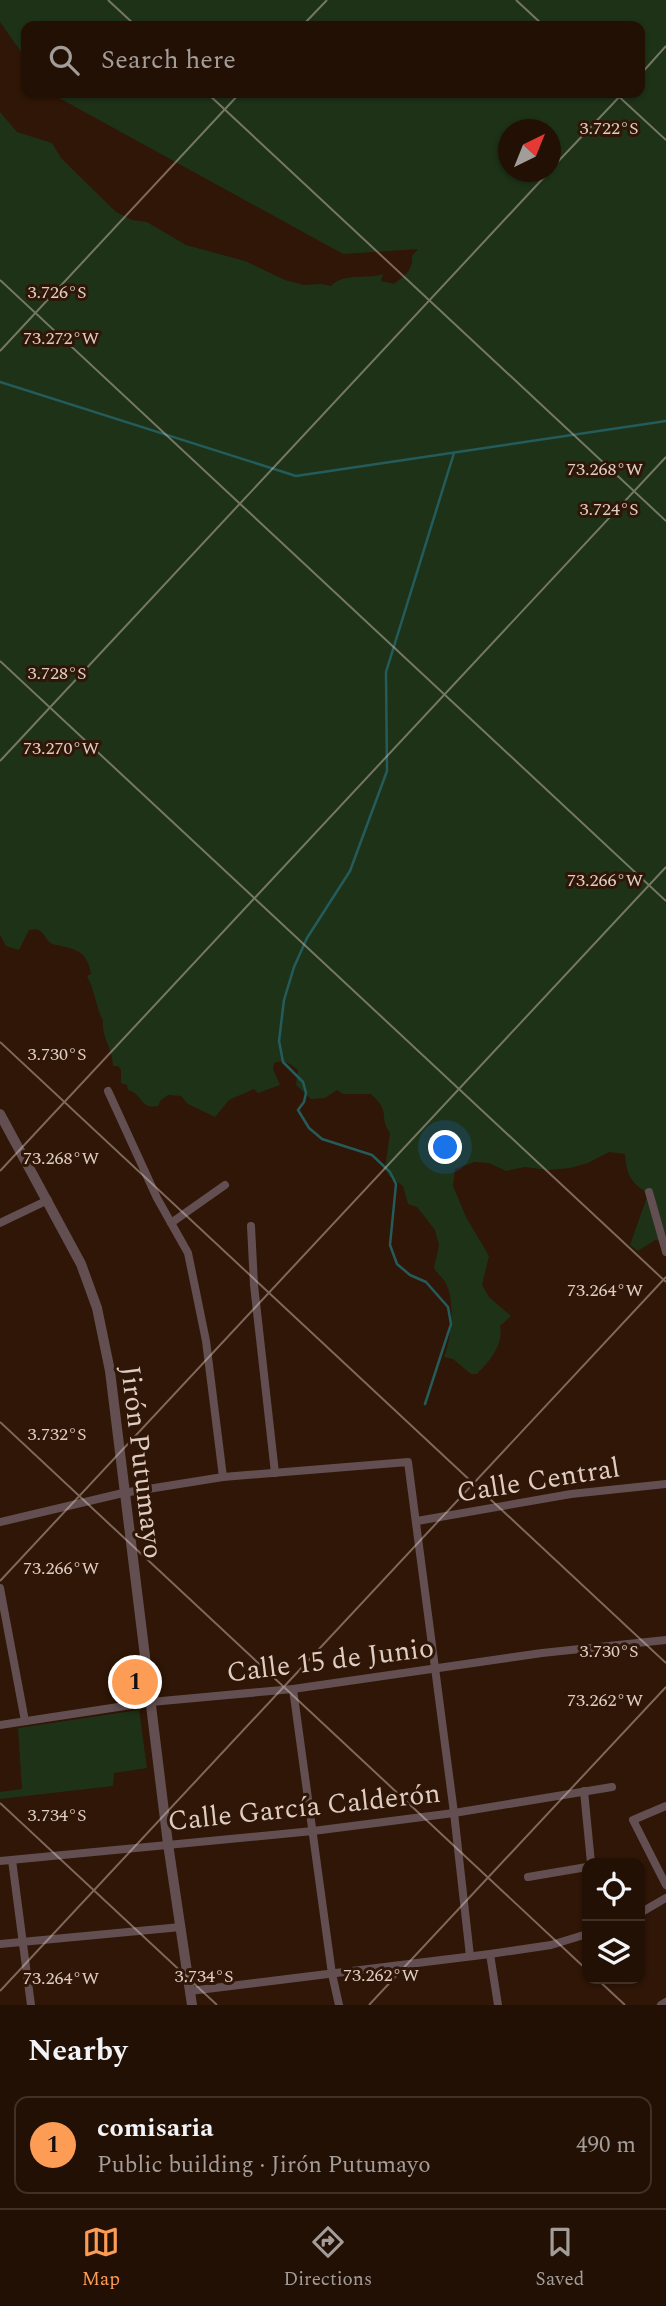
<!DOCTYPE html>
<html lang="en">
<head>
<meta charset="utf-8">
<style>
  :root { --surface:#231004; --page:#2b190e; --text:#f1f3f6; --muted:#a39d9a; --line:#403026; --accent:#fd9d55 }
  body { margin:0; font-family:Spectral,serif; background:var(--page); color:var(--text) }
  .controls { position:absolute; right:21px; bottom:21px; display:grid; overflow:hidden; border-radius:14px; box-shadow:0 2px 5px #0004 }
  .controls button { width:63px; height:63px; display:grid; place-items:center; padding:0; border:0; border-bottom:2px solid var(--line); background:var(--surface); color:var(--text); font:35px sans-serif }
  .compass { position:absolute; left:498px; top:119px; width:63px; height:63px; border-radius:50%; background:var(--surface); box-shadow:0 2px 5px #0004; rotate:43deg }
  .you { position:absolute; left:446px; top:1148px; width:24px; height:24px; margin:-18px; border:5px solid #fff; border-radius:50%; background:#1a73e8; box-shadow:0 0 0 10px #1a73e833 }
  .badge { display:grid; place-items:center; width:46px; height:46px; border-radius:50%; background:var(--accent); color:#111; font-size:23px; font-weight:700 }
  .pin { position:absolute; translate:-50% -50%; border:4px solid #fff; box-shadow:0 2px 7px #0006 }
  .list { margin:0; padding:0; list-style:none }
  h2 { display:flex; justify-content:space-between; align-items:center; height:91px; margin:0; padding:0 28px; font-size:30px }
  h2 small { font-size:23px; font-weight:400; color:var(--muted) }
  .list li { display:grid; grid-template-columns:46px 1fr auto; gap:21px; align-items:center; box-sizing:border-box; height:98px; margin:0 14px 14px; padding:0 14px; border:2px solid var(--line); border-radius:14px }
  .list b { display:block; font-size:26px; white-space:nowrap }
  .list p { margin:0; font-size:23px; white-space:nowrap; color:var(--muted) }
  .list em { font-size:23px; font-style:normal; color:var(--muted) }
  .icon { flex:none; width:38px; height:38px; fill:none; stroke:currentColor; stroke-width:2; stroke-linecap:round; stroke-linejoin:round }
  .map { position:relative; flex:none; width:666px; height:2005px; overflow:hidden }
  .search { position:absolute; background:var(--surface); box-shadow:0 2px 5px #0004; left:21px; right:21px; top:21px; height:77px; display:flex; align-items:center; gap:18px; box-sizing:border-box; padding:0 24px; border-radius:14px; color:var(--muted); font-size:26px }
  .sheet { height:203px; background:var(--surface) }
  nav { display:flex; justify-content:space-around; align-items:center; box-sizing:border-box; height:98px; border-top:2px solid var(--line); background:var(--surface); font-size:19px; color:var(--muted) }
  nav a { display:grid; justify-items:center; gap:4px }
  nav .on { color:var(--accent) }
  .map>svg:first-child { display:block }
</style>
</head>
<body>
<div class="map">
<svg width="666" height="2005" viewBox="0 0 666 2005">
  <rect width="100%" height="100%" fill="#2f1606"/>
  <g fill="#1e3218" fill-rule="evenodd">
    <path d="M 0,0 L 666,0 L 666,1242 L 655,1240 L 638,1251 L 630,1245 L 648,1194 C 630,1181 627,1176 625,1154 L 609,1152 L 588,1163 L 570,1168 L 548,1170 L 525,1167 L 506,1171 L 489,1163 L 475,1162 L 455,1169 L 453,1186 L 466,1217 L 489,1256 L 482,1285 L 489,1297 L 511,1316 L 500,1326 C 504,1345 489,1362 477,1374 L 471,1374 L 453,1359 L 444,1357 C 451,1339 455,1303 447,1286 C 445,1279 437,1274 434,1268 L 439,1245 L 435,1230 L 417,1207 L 408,1204 L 403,1186 L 389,1176 L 385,1168 L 390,1133 C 378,1116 392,1113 371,1094 L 343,1094 L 337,1090 L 325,1098 L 311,1099 L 296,1085 L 298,1070 C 289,1063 285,1059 274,1063 L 273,1069 L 280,1085 L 258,1093 L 254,1089 L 229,1100 L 215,1117 L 188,1104 L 181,1096 L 168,1095 L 161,1100 L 158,1106 C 140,1110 142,1093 128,1090 L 127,1085 L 121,1083 L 121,1070 L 118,1066 L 113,1066 C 113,1050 101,1036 103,1021 C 96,1007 95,991 87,976 L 91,974 C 87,949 74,949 52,944 C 42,937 44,926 29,930 L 19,950 L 6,946 L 0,935 L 0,112 L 17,132 L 52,143 L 61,158 L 116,212 L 132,220 L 147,222 L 186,245 L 245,261 L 285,280 L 304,285 L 322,284 L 331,286 C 344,272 366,280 383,274 L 381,281 L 394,284 C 405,275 413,271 412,256 L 418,249 L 343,254 L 50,93 L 640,93 L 640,26 L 26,26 L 26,59 L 0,22 ZM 508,130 L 550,130 L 550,172 L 508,172 Z"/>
    <path d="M 139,1710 L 147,1768 L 114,1773 L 113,1786 L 0,1799 L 0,1792 L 22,1789 L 18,1728 Z"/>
  </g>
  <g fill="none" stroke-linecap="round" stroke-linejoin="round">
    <g stroke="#245c5c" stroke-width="2.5">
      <path d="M 0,382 L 296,476 L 666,421"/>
      <path d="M 425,1404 L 451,1324 L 448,1307 L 426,1282 L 410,1275 L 397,1264 L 390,1245 L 396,1184 L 390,1172 L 372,1155 L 322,1139 L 309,1128 L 298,1110 L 304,1102 L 306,1093 L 303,1082 L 283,1062 L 279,1041 L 284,1000 L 294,967 L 307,938 L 350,871 L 387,771 L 386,672 L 454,453"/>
    </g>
    <g stroke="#634f51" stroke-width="8">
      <path d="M 108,1091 L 157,1198 L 188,1253 L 206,1341 L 223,1477"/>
      <path d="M 649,1192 L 666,1252"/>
      <path d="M 0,1223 L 48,1200"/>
      <path d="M 171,1223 L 225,1185"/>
      <path d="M 251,1226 L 254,1285 L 275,1473"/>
      <path d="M 417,1521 L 571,1494 L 666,1484"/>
      <path d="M 0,1522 L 123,1493 L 223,1477 L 408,1462 L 454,1813 L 470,1956"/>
      <path d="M 0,1588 L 25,1721"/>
      <path d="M 293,1689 L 332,1974 L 339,2005"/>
      <path d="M 0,1725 L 151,1702 L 293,1689 L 542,1653 L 666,1640"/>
      <path d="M 584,1791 L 591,1863"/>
      <path d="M 666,1806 L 633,1820 L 666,1885"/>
      <path d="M 12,1860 L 31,2005"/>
      <path d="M 0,1861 L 313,1831 L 454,1813 L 612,1787"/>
      <path d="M 528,1877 L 587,1867"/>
      <path d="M 640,1913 L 666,1898"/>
      <path d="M 0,1944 L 181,1927"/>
      <path d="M 490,1954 L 498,2005"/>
      <path d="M 190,1991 L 490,1954 L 551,1945 L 587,1934"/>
      <path d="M 661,2005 L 666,2002"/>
    </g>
    <path stroke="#634f51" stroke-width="10" d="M 0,1114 L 81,1264 L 97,1308 L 110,1371 L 168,1844 L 192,2005"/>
  </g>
  <path fill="none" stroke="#dfcdc3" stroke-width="2" stroke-opacity="0.45" d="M 108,0 L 136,26M 516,0 L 544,26M 302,26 L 327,0M 640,75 L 666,46M 207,93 L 666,521M 615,93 L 666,140M 550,170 L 623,93M 0,280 L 666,901M 0,351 L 240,93M 0,661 L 666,1282M 0,761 L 549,172M 0,1042 L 666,1663M 0,1171 L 666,457M 0,1422 L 587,1970M 0,1581 L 666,867M 0,1803 L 217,2005M 597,1979 L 625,2005M 0,1991 L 666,1277M 369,2005 L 666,1687"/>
  <g text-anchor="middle" stroke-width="6" stroke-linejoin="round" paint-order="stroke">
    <g font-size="28" fill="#dfcdc3" stroke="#2f1606">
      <text transform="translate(143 1462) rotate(83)" y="10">Jirón Putumayo</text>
      <text transform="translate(538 1479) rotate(-9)" y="10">Calle Central</text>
      <text transform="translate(330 1659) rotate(-7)" y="10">Calle 15 de Junio</text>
      <text transform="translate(304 1806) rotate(-6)" y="10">Calle García Calderón</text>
    </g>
  </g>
  <g font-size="18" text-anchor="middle" fill="#dfcdc3" stroke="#2f1606" stroke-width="6" stroke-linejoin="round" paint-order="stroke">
    <text x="609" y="134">3.722°S</text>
    <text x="57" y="298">3.726°S</text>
    <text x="61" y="344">73.272°W</text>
    <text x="605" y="475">73.268°W</text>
    <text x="609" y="515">3.724°S</text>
    <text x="57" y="679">3.728°S</text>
    <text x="61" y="754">73.270°W</text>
    <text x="605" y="886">73.266°W</text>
    <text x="57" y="1060">3.730°S</text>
    <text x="61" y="1164">73.268°W</text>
    <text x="605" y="1296">73.264°W</text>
    <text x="57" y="1440">3.732°S</text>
    <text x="61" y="1574">73.266°W</text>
    <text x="609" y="1657">3.730°S</text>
    <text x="605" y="1706">73.262°W</text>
    <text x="57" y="1821">3.734°S</text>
    <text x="381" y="1981">73.262°W</text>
    <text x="204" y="1982">3.734°S</text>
    <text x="61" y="1984">73.264°W</text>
  </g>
</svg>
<div class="controls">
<button><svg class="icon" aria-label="locate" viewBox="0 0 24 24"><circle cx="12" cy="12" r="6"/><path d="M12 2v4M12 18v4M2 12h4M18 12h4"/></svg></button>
<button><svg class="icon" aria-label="layers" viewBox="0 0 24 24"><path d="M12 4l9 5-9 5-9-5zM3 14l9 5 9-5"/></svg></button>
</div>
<svg class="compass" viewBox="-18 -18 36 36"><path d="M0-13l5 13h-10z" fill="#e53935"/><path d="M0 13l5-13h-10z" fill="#a39d9a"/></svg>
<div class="you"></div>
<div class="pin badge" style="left:135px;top:1682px">1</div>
<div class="search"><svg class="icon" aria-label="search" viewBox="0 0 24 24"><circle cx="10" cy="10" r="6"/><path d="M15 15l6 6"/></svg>Search here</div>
</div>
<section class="sheet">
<h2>Nearby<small></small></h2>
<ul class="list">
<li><span class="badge">1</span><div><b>comisaria</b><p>Public building · Jirón Putumayo</p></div><em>490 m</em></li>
</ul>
</section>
<nav>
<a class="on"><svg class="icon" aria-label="map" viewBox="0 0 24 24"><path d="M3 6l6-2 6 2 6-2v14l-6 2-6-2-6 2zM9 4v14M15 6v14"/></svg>Map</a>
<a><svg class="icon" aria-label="directions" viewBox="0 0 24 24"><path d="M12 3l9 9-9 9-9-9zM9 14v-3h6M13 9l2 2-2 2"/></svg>Directions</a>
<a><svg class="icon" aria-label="saved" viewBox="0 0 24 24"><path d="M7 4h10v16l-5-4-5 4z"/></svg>Saved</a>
</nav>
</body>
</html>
